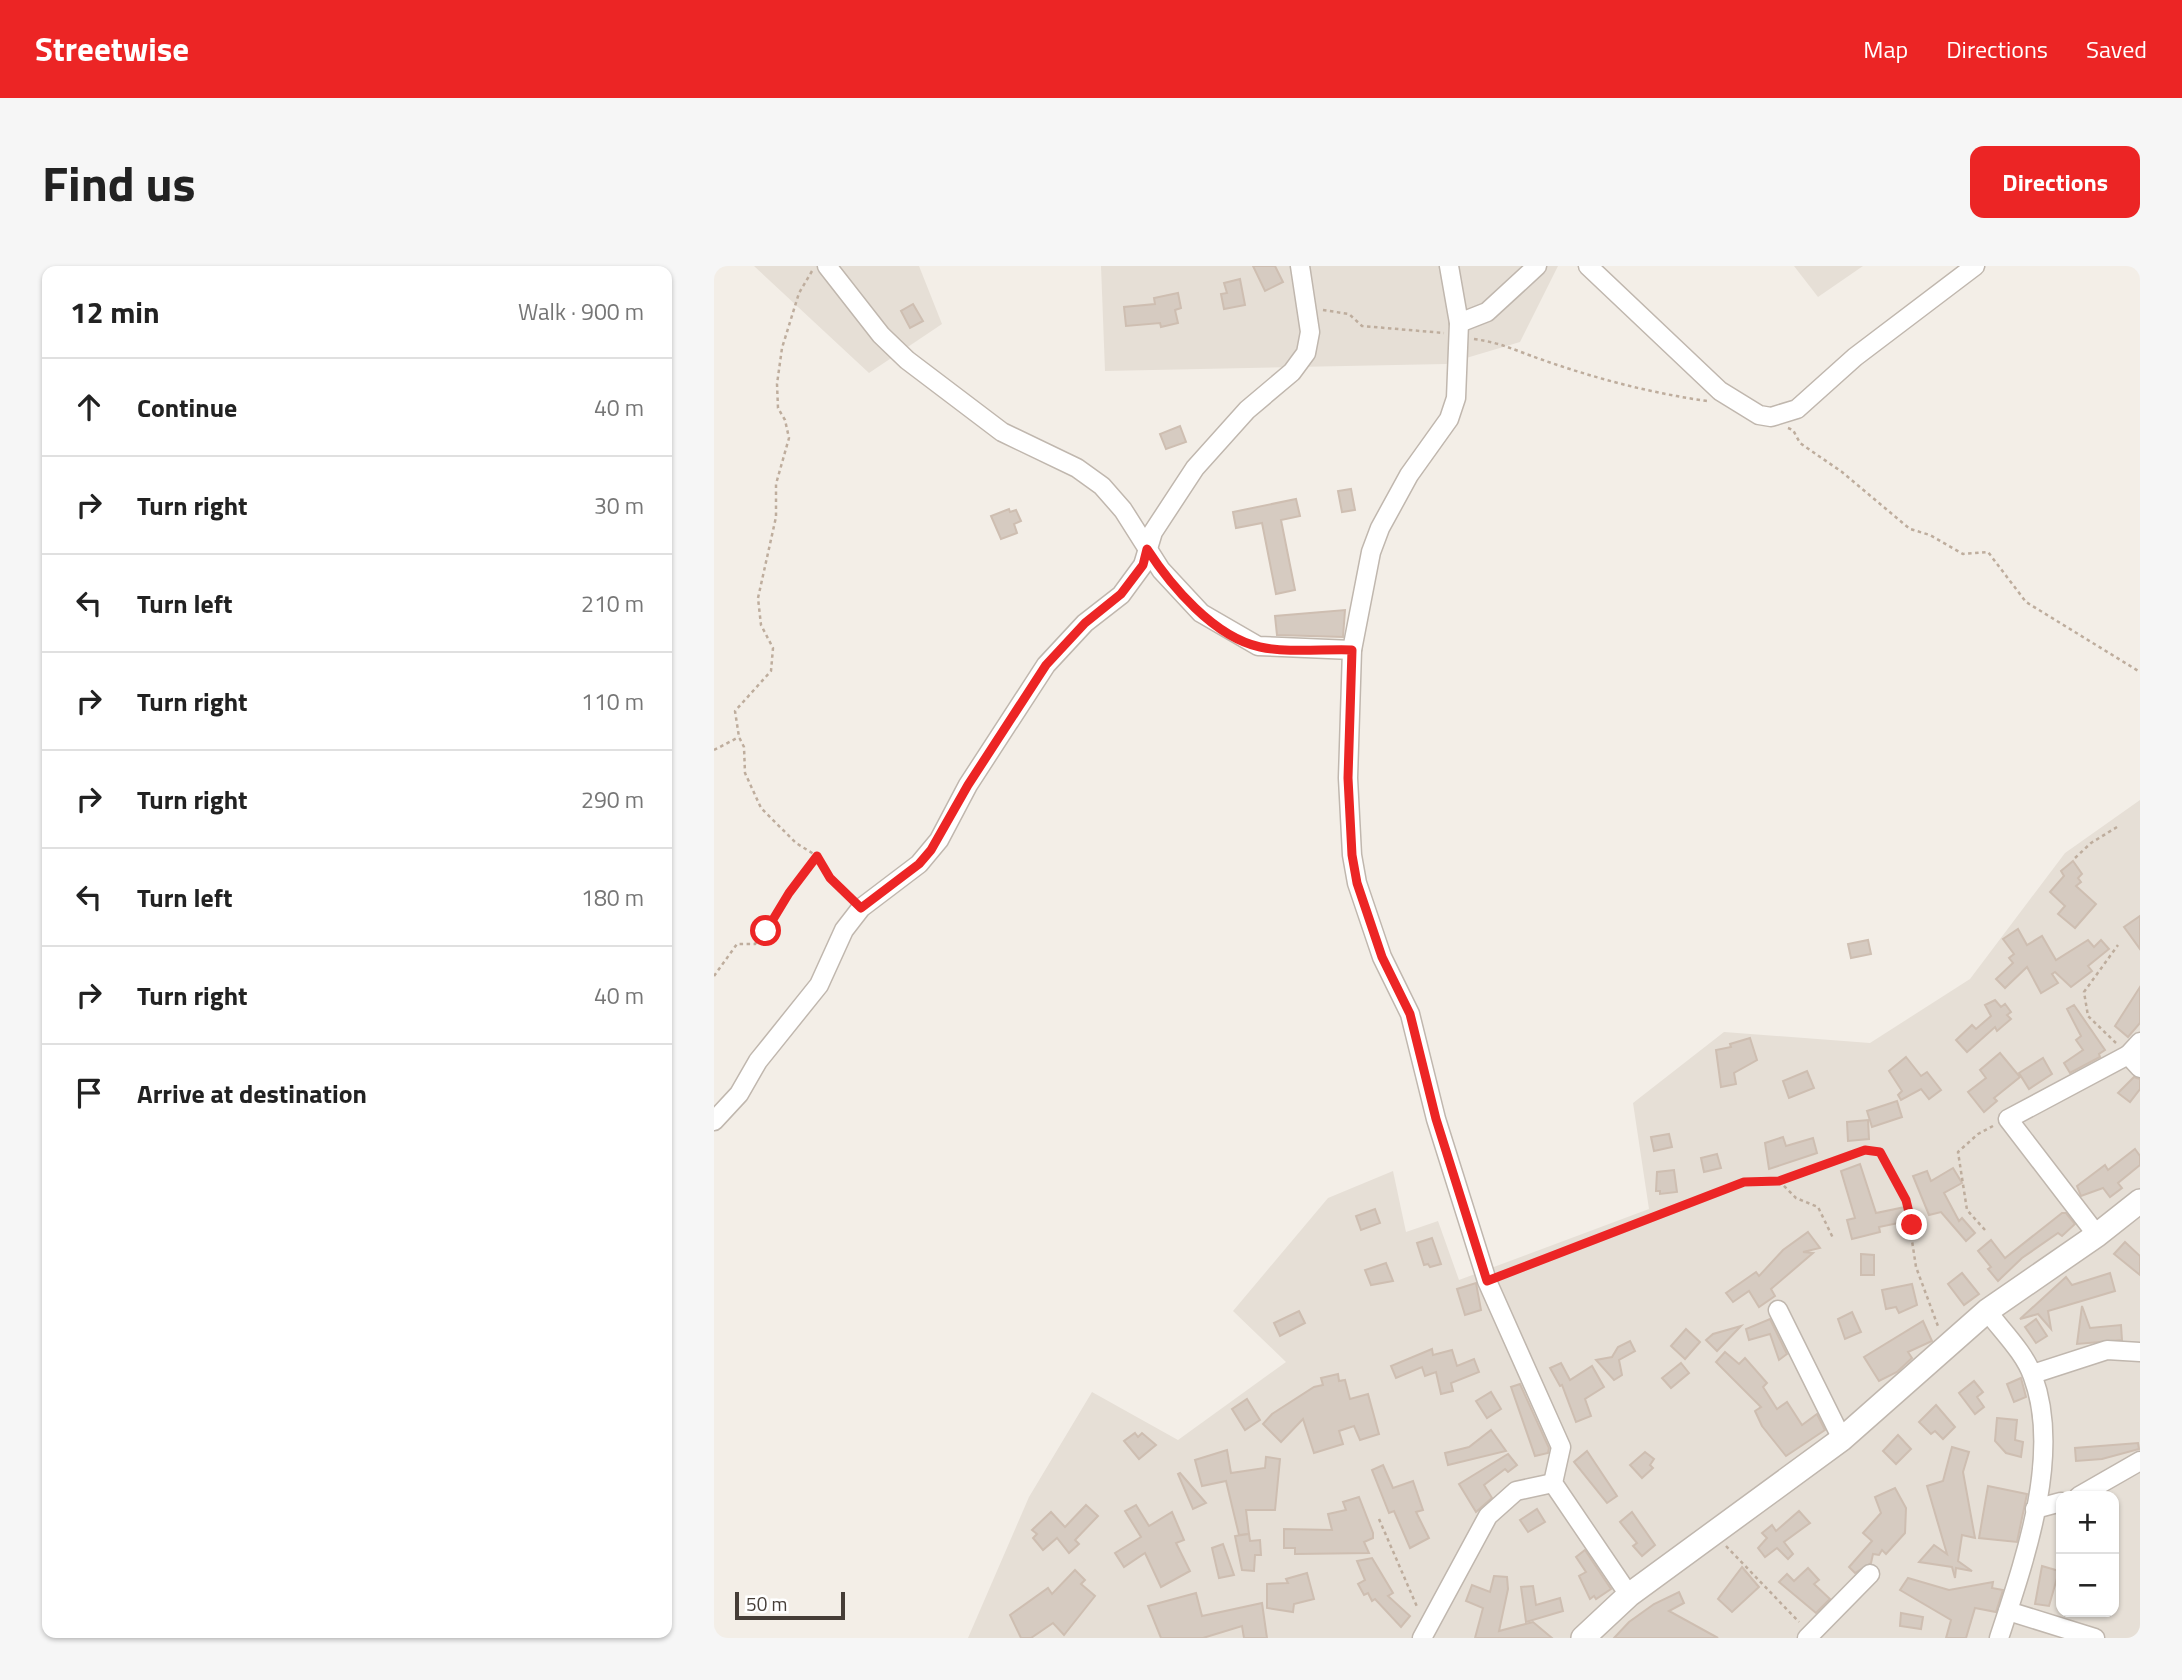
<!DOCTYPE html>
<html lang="en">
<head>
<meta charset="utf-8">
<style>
  :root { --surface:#fff; --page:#f6f6f6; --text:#222; --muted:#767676; --line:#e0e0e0; --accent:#ec2525 }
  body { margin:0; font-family:"Titillium Web",sans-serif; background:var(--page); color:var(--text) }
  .controls { position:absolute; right:21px; bottom:21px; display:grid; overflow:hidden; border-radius:14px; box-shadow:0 2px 5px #0004 }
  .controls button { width:63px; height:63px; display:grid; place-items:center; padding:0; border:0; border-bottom:2px solid var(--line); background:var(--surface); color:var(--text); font:35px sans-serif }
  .scale { position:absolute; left:21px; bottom:18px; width:110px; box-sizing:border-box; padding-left:7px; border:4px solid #453d37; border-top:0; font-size:19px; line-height:24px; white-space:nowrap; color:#453d37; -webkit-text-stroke:5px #fff; paint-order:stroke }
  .stop { position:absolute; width:21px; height:21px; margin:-16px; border:5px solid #ec2525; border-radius:50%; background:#fff }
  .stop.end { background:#ec2525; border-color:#fff; box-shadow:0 2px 7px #0008 }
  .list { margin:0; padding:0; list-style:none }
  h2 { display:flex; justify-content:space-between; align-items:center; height:91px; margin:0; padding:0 28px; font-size:30px }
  h2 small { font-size:23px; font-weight:400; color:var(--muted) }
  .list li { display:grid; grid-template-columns:46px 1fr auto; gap:21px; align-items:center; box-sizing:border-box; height:98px; padding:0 28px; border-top:2px solid var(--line) }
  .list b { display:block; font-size:26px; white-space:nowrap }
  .list em { font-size:23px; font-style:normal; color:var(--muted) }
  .icon { flex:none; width:38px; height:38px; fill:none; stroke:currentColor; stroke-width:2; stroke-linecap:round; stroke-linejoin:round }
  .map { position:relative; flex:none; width:1426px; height:1372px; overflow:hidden; border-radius:14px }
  header { display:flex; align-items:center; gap:42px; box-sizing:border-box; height:98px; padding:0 35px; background:var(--accent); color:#fff }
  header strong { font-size:33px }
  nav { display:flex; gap:38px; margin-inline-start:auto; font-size:24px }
  .intro { display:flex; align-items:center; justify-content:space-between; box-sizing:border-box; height:168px; padding:0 42px }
  h1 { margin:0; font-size:49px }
  .button { padding:18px 32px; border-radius:14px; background:var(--accent); color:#fff; font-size:24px; font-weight:700 }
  main { display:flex; gap:42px; padding:0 42px }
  aside { flex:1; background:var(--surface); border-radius:14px; box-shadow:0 2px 5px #0004 }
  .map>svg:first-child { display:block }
</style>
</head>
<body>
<header>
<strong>Streetwise</strong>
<nav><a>Map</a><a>Directions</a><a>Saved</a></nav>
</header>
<div class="intro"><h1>Find us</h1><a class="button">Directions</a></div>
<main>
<aside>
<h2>12 min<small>Walk · 900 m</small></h2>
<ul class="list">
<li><svg class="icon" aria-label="ahead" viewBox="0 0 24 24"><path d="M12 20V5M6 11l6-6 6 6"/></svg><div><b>Continue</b></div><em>40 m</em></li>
<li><svg class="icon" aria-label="right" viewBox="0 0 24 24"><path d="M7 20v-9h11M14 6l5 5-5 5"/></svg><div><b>Turn right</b></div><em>30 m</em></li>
<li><svg class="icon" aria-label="left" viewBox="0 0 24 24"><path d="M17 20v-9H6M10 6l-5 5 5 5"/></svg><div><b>Turn left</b></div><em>210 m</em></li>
<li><svg class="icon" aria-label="right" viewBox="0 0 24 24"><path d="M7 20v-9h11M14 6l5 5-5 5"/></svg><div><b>Turn right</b></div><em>110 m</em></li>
<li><svg class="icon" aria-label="right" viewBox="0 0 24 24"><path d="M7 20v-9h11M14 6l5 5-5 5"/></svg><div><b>Turn right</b></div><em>290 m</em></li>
<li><svg class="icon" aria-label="left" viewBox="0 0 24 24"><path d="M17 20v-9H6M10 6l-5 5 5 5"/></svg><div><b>Turn left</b></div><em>180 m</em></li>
<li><svg class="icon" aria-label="right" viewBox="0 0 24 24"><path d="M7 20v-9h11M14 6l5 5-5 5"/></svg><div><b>Turn right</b></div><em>40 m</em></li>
<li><svg class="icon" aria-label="arrive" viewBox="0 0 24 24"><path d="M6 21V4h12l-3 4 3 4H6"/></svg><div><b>Arrive at destination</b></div></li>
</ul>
</aside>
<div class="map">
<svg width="1426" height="1372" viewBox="0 0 1426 1372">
  <rect width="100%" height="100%" fill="#f3eee7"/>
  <g fill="#e6dfd6" fill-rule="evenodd">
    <path d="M 40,0 L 205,0 L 228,58 L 155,107 Z"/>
    <path d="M 387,0 L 844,0 L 806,76 L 732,98 L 391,105 Z"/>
    <path d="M 1080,0 L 1149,0 L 1104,31 Z"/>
    <path d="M 1426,534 L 1426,1372 L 254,1372 L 315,1231 L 378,1126 L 464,1174 L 572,1096 L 519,1045 L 614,932 L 679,905 L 692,966 L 724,955 L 745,1014 L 935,943 L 919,837 L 1010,766 L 1156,777 L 1256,713 L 1351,587 ZM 1347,1230 L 1400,1230 L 1400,1346 L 1347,1346 Z"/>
  </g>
  <g fill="#d6cbc1" stroke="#cebeb1" stroke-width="2">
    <path d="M 539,0 L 561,0 L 569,16 L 551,25 Z"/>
    <path d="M 526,13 L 531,39 L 510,43 L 507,28 L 513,27 L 510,17 Z"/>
    <path d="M 464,27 L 467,42 L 461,44 L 464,57 L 447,61 L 446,57 L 412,60 L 410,41 L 441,38 L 440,32 Z"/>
    <path d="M 199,38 L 209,55 L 196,62 L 187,45 Z"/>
    <path d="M 466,160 L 472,176 L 452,183 L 446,168 Z"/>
    <path d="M 637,223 L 641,244 L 628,246 L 624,225 Z"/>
    <path d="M 582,233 L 586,250 L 567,254 L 581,324 L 562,328 L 548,257 L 522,262 L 519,246 Z"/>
    <path d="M 295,243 L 296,246 L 302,244 L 307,255 L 300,258 L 303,267 L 287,273 L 277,250 Z"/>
    <path d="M 631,344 L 629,371 L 563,369 L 561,350 Z"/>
    <path d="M 1359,595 L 1368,608 L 1364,612 L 1367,616 L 1362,620 L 1382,638 L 1361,662 L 1344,648 L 1351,640 L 1336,626 L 1350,610 L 1347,605 Z"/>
    <path d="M 1426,650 L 1426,683 L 1410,661 Z"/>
    <path d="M 1304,663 L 1313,679 L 1328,670 L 1342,694 L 1374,674 L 1380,681 L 1387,674 L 1395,683 L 1374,700 L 1378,705 L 1357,721 L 1341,706 L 1338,708 L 1344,717 L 1327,727 L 1313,701 L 1291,722 L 1282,713 L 1299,697 L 1295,692 L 1300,688 L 1289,673 Z"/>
    <path d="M 1154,674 L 1157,688 L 1137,692 L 1134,678 Z"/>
    <path d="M 1426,721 L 1426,757 L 1414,771 L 1401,760 Z"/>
    <path d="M 1281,734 L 1287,741 L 1291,738 L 1297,746 L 1293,749 L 1297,753 L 1283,765 L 1281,761 L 1253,786 L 1242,774 L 1258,759 L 1262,763 L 1277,750 L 1271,739 Z"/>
    <path d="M 1360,739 L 1391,784 L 1385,788 L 1386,791 L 1356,807 L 1350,797 L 1369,784 L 1362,774 L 1367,770 L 1353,743 Z"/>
    <path d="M 1036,772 L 1043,794 L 1020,807 L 1022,818 L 1007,821 L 1002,784 L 1017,781 L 1016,778 Z"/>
    <path d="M 1286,787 L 1306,811 L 1280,832 L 1283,835 L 1270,846 L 1254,826 L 1272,812 L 1266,804 Z"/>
    <path d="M 1192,791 L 1207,810 L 1213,806 L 1227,824 L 1215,833 L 1207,823 L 1187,834 L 1184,829 L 1188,825 L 1175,805 Z"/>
    <path d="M 1329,792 L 1338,808 L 1315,823 L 1305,807 Z"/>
    <path d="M 1093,805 L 1100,822 L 1075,832 L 1069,815 Z"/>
    <path d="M 1420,811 L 1426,813 L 1426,823 L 1416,836 L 1404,827 Z"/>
    <path d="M 1183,835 L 1188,851 L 1158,861 L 1153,845 Z"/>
    <path d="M 1154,854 L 1155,873 L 1134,875 L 1133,856 Z"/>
    <path d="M 955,868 L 958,881 L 940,885 L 937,871 Z"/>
    <path d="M 1069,871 L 1072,880 L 1099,872 L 1103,887 L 1055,903 L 1051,877 Z"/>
    <path d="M 1421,883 L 1426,890 L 1426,899 L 1404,917 L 1408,922 L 1396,931 L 1389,922 L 1367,930 L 1363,920 L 1391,899 L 1394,904 Z"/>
    <path d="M 1003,888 L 1007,902 L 990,906 L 987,892 Z"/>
    <path d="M 1146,898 L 1162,947 L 1191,941 L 1194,955 L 1165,961 L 1166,966 L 1138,973 L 1133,954 L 1141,952 L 1127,905 Z"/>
    <path d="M 1239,902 L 1248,917 L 1230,927 L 1245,955 L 1248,952 L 1261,967 L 1252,975 L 1227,946 L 1215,949 L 1199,910 L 1213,905 L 1217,915 Z"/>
    <path d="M 960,904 L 963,926 L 946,928 L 946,925 L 942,925 L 943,906 Z"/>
    <path d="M 661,943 L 666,957 L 647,964 L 642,950 Z"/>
    <path d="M 1348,947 L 1352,947 L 1361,958 L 1348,970 L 1344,967 L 1308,992 L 1284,1015 L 1274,1003 L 1277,1001 L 1264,985 L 1277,974 L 1291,992 Z"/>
    <path d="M 1094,966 L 1106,982 L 1089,986 L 1099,987 L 1057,1023 L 1061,1030 L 1045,1041 L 1035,1025 L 1019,1036 L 1012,1027 L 1042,1006 L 1045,1010 L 1069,984 Z"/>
    <path d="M 718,972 L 727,998 L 716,1001 L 714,998 L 710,999 L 703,977 Z"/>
    <path d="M 1411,976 L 1426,990 L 1426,1009 L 1400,988 Z"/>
    <path d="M 1147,988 L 1160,989 L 1160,1009 L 1147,1009 Z"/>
    <path d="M 672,997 L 679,1015 L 657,1019 L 651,1004 Z"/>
    <path d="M 1248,1007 L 1265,1028 L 1250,1039 L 1234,1018 Z"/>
    <path d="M 1396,1007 L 1401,1025 L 1334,1045 L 1337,1063 L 1324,1048 L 1306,1053 L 1352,1011 L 1358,1019 Z"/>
    <path d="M 762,1017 L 767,1044 L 751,1049 L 743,1023 Z"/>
    <path d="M 1198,1018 L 1203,1039 L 1185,1047 L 1182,1041 L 1172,1043 L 1168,1024 Z"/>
    <path d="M 1368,1040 L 1376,1062 L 1407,1059 L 1408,1074 L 1363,1078 Z"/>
    <path d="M 585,1045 L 591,1057 L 566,1070 L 560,1057 Z"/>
    <path d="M 1138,1046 L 1147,1066 L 1131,1073 L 1124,1053 Z"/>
    <path d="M 1056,1053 L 1073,1088 L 1065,1094 L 1056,1068 L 1035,1074 L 1032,1063 Z"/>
    <path d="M 1322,1053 L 1333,1070 L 1322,1077 L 1311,1061 Z"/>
    <path d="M 1209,1055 L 1218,1075 L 1194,1086 L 1198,1092 L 1183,1106 L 1165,1115 L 1150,1091 Z"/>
    <path d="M 1027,1060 L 1003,1085 L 992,1074 L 999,1068 Z"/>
    <path d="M 972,1063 L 986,1076 L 971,1093 L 957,1080 Z"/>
    <path d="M 916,1075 L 921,1085 L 905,1094 L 908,1109 L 900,1114 L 882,1094 L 898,1091 L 904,1081 Z"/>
    <path d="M 718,1083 L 719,1089 L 738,1084 L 743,1100 L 760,1093 L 765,1106 L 737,1117 L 739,1125 L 727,1128 L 722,1106 L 711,1110 L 708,1101 L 682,1112 L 677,1100 Z"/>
    <path d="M 1011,1086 L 1025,1098 L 1031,1092 L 1053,1117 L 1049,1121 L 1063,1143 L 1073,1136 L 1088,1159 L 1103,1148 L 1111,1164 L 1072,1190 L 1048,1160 L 1041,1145 L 1047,1141 L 1002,1096 Z"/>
    <path d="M 847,1097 L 856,1114 L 878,1100 L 890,1121 L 871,1133 L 877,1150 L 862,1156 L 848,1119 L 846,1120 L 836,1102 Z"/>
    <path d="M 967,1097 L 975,1107 L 957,1122 L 948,1112 Z"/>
    <path d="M 624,1108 L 625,1115 L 631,1114 L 636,1133 L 654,1128 L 665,1168 L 646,1174 L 640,1160 L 625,1165 L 629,1178 L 600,1187 L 589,1153 L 567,1176 L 549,1158 L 558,1148 L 600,1121 L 609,1119 L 607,1112 Z"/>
    <path d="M 1307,1112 L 1312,1131 L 1300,1136 L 1293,1118 Z"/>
    <path d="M 1260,1115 L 1269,1126 L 1263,1131 L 1270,1141 L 1261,1148 L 1245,1127 Z"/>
    <path d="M 806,1118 L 835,1182 L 834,1187 L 821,1190 L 797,1121 Z"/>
    <path d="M 777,1126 L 787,1143 L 773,1152 L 762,1135 Z"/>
    <path d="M 533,1133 L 546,1154 L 531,1164 L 518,1143 Z"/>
    <path d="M 1222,1139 L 1241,1161 L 1229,1173 L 1221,1165 L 1217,1168 L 1205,1156 Z"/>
    <path d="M 1283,1152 L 1303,1154 L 1301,1174 L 1309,1176 L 1307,1191 L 1292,1187 L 1281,1175 Z"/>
    <path d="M 777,1164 L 792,1185 L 734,1199 L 731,1187 L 755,1181 Z"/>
    <path d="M 421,1167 L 424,1171 L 428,1167 L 442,1179 L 425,1193 L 410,1175 Z"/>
    <path d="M 1184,1169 L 1197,1183 L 1182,1198 L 1169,1185 Z"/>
    <path d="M 1424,1177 L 1425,1183 L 1388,1193 L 1362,1195 L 1361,1182 Z"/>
    <path d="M 1238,1181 L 1255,1186 L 1249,1206 L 1261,1272 L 1248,1269 L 1244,1295 L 1258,1305 L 1242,1302 L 1241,1312 L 1238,1301 L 1205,1296 L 1220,1279 L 1233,1288 L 1213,1220 L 1229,1215 Z"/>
    <path d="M 513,1184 L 517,1207 L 551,1202 L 552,1191 L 566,1193 L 561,1244 L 532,1244 L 535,1268 L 525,1269 L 512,1215 L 488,1220 L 481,1194 Z"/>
    <path d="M 873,1185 L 903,1230 L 893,1237 L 860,1196 Z"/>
    <path d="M 931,1186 L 940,1193 L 936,1199 L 939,1202 L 928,1212 L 916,1199 Z"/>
    <path d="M 794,1188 L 803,1199 L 794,1206 L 791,1203 L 770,1219 L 778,1232 L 762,1246 L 745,1218 Z"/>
    <path d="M 669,1199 L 679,1222 L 699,1215 L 709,1244 L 702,1246 L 715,1272 L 696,1282 L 680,1245 L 675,1247 L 658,1204 Z"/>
    <path d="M 466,1207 L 492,1237 L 479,1243 L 464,1208 Z"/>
    <path d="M 1274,1220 L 1313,1228 L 1303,1276 L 1265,1272 Z"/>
    <path d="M 1181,1222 L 1192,1242 L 1191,1267 L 1172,1288 L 1168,1284 L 1165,1289 L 1159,1288 L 1157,1297 L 1141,1307 L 1135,1301 L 1158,1275 L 1149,1267 L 1167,1247 L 1161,1231 Z"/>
    <path d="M 645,1231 L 659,1267 L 659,1272 L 650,1276 L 655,1287 L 581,1288 L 581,1282 L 570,1282 L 570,1263 L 618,1264 L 614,1248 L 632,1244 L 629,1236 Z"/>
    <path d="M 372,1239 L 384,1250 L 361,1274 L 365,1278 L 355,1287 L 343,1272 L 329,1284 L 319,1272 L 323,1268 L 318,1264 L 337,1246 L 351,1261 Z"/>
    <path d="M 422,1239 L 435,1260 L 458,1246 L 470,1274 L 462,1277 L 476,1305 L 447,1321 L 431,1287 L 410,1301 L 401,1287 L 427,1271 L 411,1245 Z"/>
    <path d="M 823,1243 L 831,1256 L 814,1266 L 806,1254 Z"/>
    <path d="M 1085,1245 L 1096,1257 L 1070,1276 L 1079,1288 L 1074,1293 L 1063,1282 L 1051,1291 L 1044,1282 L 1053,1272 L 1048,1267 L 1058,1259 L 1062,1265 Z"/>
    <path d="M 918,1246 L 941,1279 L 928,1290 L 919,1280 L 923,1277 L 906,1256 Z"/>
    <path d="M 535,1268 L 536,1275 L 546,1274 L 547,1289 L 541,1289 L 540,1305 L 528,1304 L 521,1270 Z"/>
    <path d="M 509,1278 L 520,1309 L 505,1312 L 498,1282 Z"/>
    <path d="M 871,1284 L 897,1323 L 882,1333 L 880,1330 L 876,1333 L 865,1310 L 872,1306 L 862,1291 Z"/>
    <path d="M 658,1292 L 679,1327 L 674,1330 L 696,1350 L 687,1361 L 661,1333 L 658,1335 L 654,1327 L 650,1329 L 644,1318 L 651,1314 L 643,1295 Z"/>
    <path d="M 1328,1300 L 1345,1305 L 1335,1340 L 1321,1338 Z"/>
    <path d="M 1028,1301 L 1045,1321 L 1018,1346 L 1004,1333 Z"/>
    <path d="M 1094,1302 L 1105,1314 L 1100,1318 L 1116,1333 L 1102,1347 L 1065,1316 L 1073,1308 L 1080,1315 Z"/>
    <path d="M 361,1304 L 371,1314 L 367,1318 L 381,1330 L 350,1369 L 339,1357 L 317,1372 L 307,1372 L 296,1349 L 334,1322 L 338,1328 Z"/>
    <path d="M 593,1307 L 600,1333 L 580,1338 L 579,1346 L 553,1342 L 553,1318 L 574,1317 L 572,1313 Z"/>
    <path d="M 780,1310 L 793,1311 L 794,1323 L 785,1365 L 819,1356 L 838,1372 L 761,1372 L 769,1342 L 752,1335 L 758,1319 L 776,1326 Z"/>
    <path d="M 1194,1312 L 1235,1324 L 1279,1316 L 1278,1322 L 1289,1324 L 1282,1346 L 1261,1342 L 1252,1372 L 1232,1372 L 1237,1354 L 1186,1324 Z"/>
    <path d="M 819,1320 L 822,1339 L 846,1332 L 849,1345 L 812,1356 L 807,1321 Z"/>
    <path d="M 965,1326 L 970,1337 L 955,1345 L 1004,1372 L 900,1372 L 915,1356 L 940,1338 Z"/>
    <path d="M 482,1327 L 488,1350 L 548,1337 L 553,1372 L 530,1372 L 528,1360 L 489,1372 L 447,1372 L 434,1340 Z"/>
    <path d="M 1187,1347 L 1209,1351 L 1207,1363 L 1186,1360 Z"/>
  </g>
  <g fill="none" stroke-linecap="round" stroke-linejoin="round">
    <g stroke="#c0b7ae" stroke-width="21">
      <g id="minor">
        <path d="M 113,0 L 167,69 L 193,94 L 288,166 L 363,202 L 388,220 L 409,244 L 447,304 L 487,347 L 544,380 L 638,384"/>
        <path d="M 735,0 L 745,57 L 742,132 L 735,153 L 695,209 L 666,262 L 657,286 L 638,384 L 634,512 L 638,589 L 643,617 L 668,691 L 696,748 L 722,853 L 773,1015 L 847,1181 L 839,1217 L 915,1329"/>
        <path d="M 874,0 L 1006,125 L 1045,149 L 1057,151 L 1083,143 L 1141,91 L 1261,0"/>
        <path d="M 745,57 L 773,46 L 823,0"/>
        <path d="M 1426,776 L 1414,789 L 1426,802"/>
        <path d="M 0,855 L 25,828 L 44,795 L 105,719 L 130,664 L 147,642 L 205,598 L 225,574 L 254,519 L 332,399 L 371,357 L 407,329 L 429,299 L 439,266 L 481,202 L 533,144 L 578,106 L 592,87 L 596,66 L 586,0"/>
        <path d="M 1383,969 L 1294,853 L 1414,789"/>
        <path d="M 1064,1044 L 1128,1173"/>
        <path d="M 1273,1045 C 1288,1065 1311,1087 1319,1111 C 1348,1189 1310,1296 1285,1372"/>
        <path d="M 1319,1108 L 1393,1084 L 1426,1086"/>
        <path d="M 1365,1230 L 1426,1195"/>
        <path d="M 1321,1243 L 1347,1236"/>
        <path d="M 1294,1345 L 1381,1372"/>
        <path d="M 708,1372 L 774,1250 L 802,1225 L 839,1217"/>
        <path d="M 1093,1372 L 1156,1308"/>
      </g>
    </g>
    <g stroke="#c0b7ae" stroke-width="26">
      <path id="tertiary" d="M 869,1372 L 915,1329 L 1128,1173 L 1273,1045 L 1383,969 L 1426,935"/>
    </g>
    <g stroke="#bead9d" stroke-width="2.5" stroke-dasharray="3.5 3.5" stroke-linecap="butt">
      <path d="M 98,5 L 85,27 L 68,82 L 63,118 L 64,142 L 71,154 L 75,172 L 62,218 L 62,251 L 44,332 L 47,359 L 59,382 L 57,405 L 21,445 L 25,471 L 30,481 L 31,507 L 47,542 L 82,577 L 103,590 L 116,612 L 136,634"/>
      <path d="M 609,44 L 635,48 L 648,60 L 730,67"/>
      <path d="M 760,73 C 788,77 800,84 826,93 C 880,112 936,127 993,135"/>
      <path d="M 1074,162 L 1079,164 L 1086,177 L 1128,206 L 1196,263 L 1216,269 L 1249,288 L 1274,286 L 1312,336 L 1426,406"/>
      <path d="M 0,484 L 25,471"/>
      <path d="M 1361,592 L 1377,577 L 1403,561"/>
      <path d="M 0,710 L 23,678 L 41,678 L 103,590"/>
      <path d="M 1402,777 L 1374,750 L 1370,726 L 1404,679"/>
      <path d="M 1065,915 L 1082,932 L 1104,941 L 1119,972"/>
      <path d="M 1271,964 L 1253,944 L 1244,886 L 1264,868 L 1279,860"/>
      <path d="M 789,1009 L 1030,917 L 1065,915 L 1151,884 L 1166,886 L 1192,935 L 1202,1001 L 1225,1063"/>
      <path d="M 665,1253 L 704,1343"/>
      <path d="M 1012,1280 L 1085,1356"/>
    </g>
    <use href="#minor" stroke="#fff" stroke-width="18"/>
    <use href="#tertiary" stroke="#fff" stroke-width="23"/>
  </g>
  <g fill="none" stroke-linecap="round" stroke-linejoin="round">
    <path stroke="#ec2525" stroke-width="9" d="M 52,665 L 75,627 L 103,590 L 116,612 L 147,642 L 205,598 L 217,584 L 254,519 L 332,399 L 371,357 L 407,328 L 429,299 L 433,283 C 457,320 500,371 546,381 C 575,387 608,383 638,384 L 634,512 L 638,589 L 643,617 L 668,691 L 696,748 L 722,853 L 773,1015 L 1030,916 L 1065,915 L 1151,884 L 1166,886 L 1192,934 L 1198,959"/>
  </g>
</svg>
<div class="controls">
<button>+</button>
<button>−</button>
</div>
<div class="scale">50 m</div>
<div class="stop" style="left:52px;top:665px"></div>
<div class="stop end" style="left:1198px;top:959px"></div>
</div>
</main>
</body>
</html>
